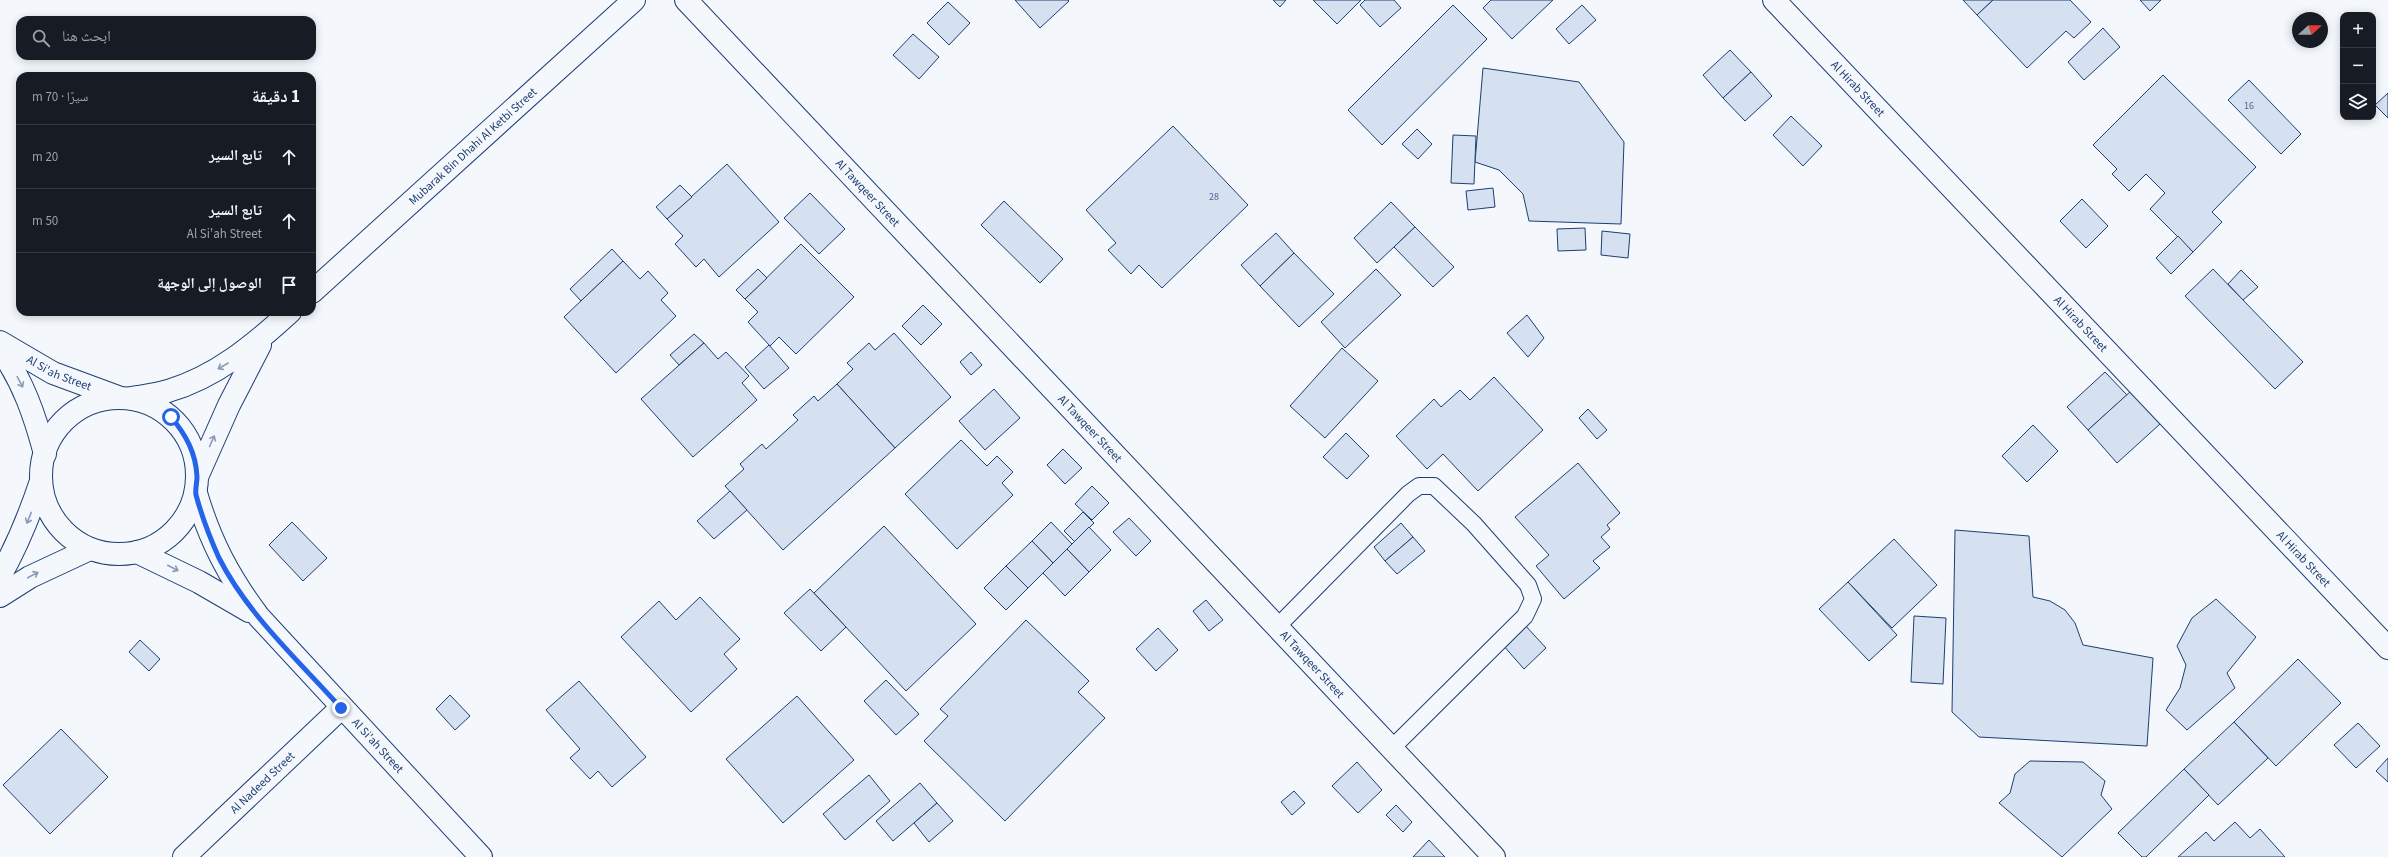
<!DOCTYPE html>
<html lang="ar">
<head>
<meta charset="utf-8">
<style>
  :root { --surface:#171b24; --page:#20242c; --text:#f1f3f6; --muted:#9ea1a6; --line:#363941 }
  body { margin:0; font-family:"Source Sans 3","Noto Naskh Arabic",sans-serif; background:var(--page); color:var(--text); direction:rtl }
  .controls { position:absolute; right:12px; top:12px; display:grid; overflow:hidden; border-radius:8px; box-shadow:0 2px 10px #0003 }
  .controls button { width:36px; height:36px; display:grid; place-items:center; padding:0; border:0; border-bottom:1px solid var(--line); background:var(--surface); color:var(--text); font:20px sans-serif }
  .compass { position:absolute; left:2292px; top:12px; width:36px; height:36px; border-radius:50%; background:var(--surface); box-shadow:0 2px 10px #0003; rotate:69deg }
  .stop { position:absolute; width:12px; height:12px; margin:-9px; border:3px solid #2563eb; border-radius:50%; background:#fff }
  .stop.end { background:#2563eb; border-color:#fff; box-shadow:0 1px 4px #0008 }
  .list { margin:0; padding:0; list-style:none }
  h2 { display:flex; justify-content:space-between; align-items:center; height:52px; margin:0; padding:0 16px; font-size:17px }
  h2 small { font-size:13px; font-weight:400; color:var(--muted) }
  .list li { display:grid; grid-template-columns:26px 1fr auto; gap:12px; align-items:center; box-sizing:border-box; height:64px; padding:0 16px; border-top:1px solid var(--line) }
  .list b { display:block; font-size:15px; white-space:nowrap }
  .list p { margin:0; font-size:13px; white-space:nowrap; color:var(--muted) }
  .list em { font-size:13px; font-style:normal; color:var(--muted) }
  .icon { flex:none; width:22px; height:22px; fill:none; stroke:currentColor; stroke-width:2; stroke-linecap:round; stroke-linejoin:round }
  .map { position:relative; flex:none; width:2388px; height:857px; overflow:hidden; direction:ltr }
  .search { position:absolute; background:var(--surface); box-shadow:0 2px 10px #0003; left:16px; top:16px; width:300px; height:44px; display:flex; align-items:center; gap:10px; box-sizing:border-box; padding:0 14px; border-radius:12px; color:var(--muted); font-size:15px }
  .panel { position:absolute; background:var(--surface); box-shadow:0 2px 10px #0003; left:16px; top:72px; width:300px; height:244px; border-radius:12px; direction:rtl }
  .map>svg:first-child { display:block }
</style>
</head>
<body>
<div class="map">
<svg width="2388" height="857" viewBox="0 0 2388 857">
  <rect width="100%" height="100%" fill="#f4f7fb"/>
  <g fill="#d5e0f0" stroke="#1d3f73">
    <path d="M 1015,0 L 1068,0 L 1069,1 L 1040,28 Z"/>
    <path d="M 1273,0 L 1286,0 L 1280,7 Z"/>
    <path d="M 1313,0 L 1361,0 L 1337,24 Z"/>
    <path d="M 1365,0 L 1394,0 L 1401,8 L 1380,27 L 1360,5 Z"/>
    <path d="M 1491,0 L 1553,0 L 1512,39 L 1483,8 Z"/>
    <path d="M 1963,0 L 1993,0 L 1977,15 Z"/>
    <path d="M 1993,0 L 2070,0 L 2091,22 L 2074,38 L 2066,31 L 2027,68 L 1977,15 Z"/>
    <path d="M 2140,0 L 2161,0 L 2150,11 Z"/>
    <path d="M 948,2 L 970,23 L 949,45 L 927,23 Z"/>
    <path d="M 1453,5 L 1487,39 L 1382,145 L 1348,110 Z"/>
    <path d="M 1582,5 L 1596,20 L 1569,44 L 1556,29 Z"/>
    <path d="M 2103,28 L 2120,47 L 2084,80 L 2068,62 Z"/>
    <path d="M 913,34 L 939,57 L 919,79 L 893,55 Z"/>
    <path d="M 1730,50 L 1751,72 L 1723,98 L 1703,75 Z"/>
    <path d="M 1483,68 L 1579,82 L 1624,142 L 1621,224 L 1529,221 L 1523,194 L 1499,170 L 1475,162 Z"/>
    <path d="M 1751,72 L 1772,96 L 1745,121 L 1723,98 Z"/>
    <path d="M 2163,75 L 2256,167 L 2212,212 L 2222,222 L 2193,252 L 2150,209 L 2165,193 L 2146,174 L 2129,191 L 2112,174 L 2117,169 L 2093,145 Z"/>
    <path d="M 2249,80 L 2301,134 L 2281,154 L 2228,100 Z"/>
    <path d="M 2388,93 L 2388,118 L 2375,105 Z"/>
    <path d="M 1791,116 L 1822,146 L 1803,166 L 1773,135 Z"/>
    <path d="M 1173,126 L 1248,205 L 1162,288 L 1139,265 L 1131,274 L 1108,250 L 1116,243 L 1086,210 Z"/>
    <path d="M 1417,129 L 1432,144 L 1418,159 L 1402,144 Z"/>
    <path d="M 1453,135 L 1476,136 L 1474,184 L 1451,183 Z"/>
    <path d="M 727,164 L 779,222 L 719,277 L 704,259 L 696,267 L 675,244 L 683,236 L 667,219 Z"/>
    <path d="M 680,185 L 692,197 L 667,219 L 656,207 Z"/>
    <path d="M 1493,188 L 1495,207 L 1468,210 L 1466,191 Z"/>
    <path d="M 810,193 L 845,229 L 819,254 L 784,218 Z"/>
    <path d="M 2082,199 L 2108,226 L 2086,248 L 2060,221 Z"/>
    <path d="M 1004,201 L 1063,259 L 1040,283 L 981,225 Z"/>
    <path d="M 1391,202 L 1415,227 L 1377,263 L 1354,238 Z"/>
    <path d="M 1415,227 L 1454,267 L 1433,287 L 1394,247 Z"/>
    <path d="M 1585,228 L 1586,250 L 1558,251 L 1557,229 Z"/>
    <path d="M 1602,231 L 1630,234 L 1628,258 L 1601,255 Z"/>
    <path d="M 1276,233 L 1294,253 L 1260,286 L 1241,265 Z"/>
    <path d="M 2178,236 L 2193,252 L 2171,274 L 2156,258 Z"/>
    <path d="M 801,244 L 854,297 L 796,354 L 779,337 L 770,346 L 748,322 L 758,312 L 745,299 Z"/>
    <path d="M 612,249 L 623,261 L 581,301 L 570,289 Z"/>
    <path d="M 1294,253 L 1334,294 L 1299,327 L 1260,286 Z"/>
    <path d="M 623,261 L 640,279 L 648,271 L 668,293 L 661,300 L 676,316 L 616,373 L 564,317 Z"/>
    <path d="M 758,269 L 767,278 L 745,299 L 736,290 Z"/>
    <path d="M 1376,269 L 1401,295 L 1345,348 L 1321,322 Z"/>
    <path d="M 2213,269 L 2303,362 L 2275,389 L 2185,296 Z"/>
    <path d="M 2241,270 L 2258,287 L 2243,300 L 2228,284 Z"/>
    <path d="M 923,305 L 942,324 L 921,345 L 902,326 Z"/>
    <path d="M 1527,315 L 1544,338 L 1528,357 L 1507,333 Z"/>
    <path d="M 894,333 L 951,397 L 895,448 L 837,384 L 853,369 L 847,363 L 869,343 L 875,350 Z"/>
    <path d="M 694,334 L 704,343 L 679,365 L 670,355 Z"/>
    <path d="M 704,343 L 718,359 L 726,352 L 749,376 L 742,383 L 757,400 L 693,457 L 641,399 Z"/>
    <path d="M 769,345 L 789,368 L 764,389 L 745,367 Z"/>
    <path d="M 1342,348 L 1378,381 L 1325,438 L 1290,406 Z"/>
    <path d="M 971,352 L 982,365 L 971,375 L 960,362 Z"/>
    <path d="M 2105,372 L 2127,395 L 2088,430 L 2067,407 Z"/>
    <path d="M 1494,377 L 1543,430 L 1478,491 L 1443,454 L 1427,469 L 1396,436 L 1434,399 L 1441,407 L 1460,390 L 1470,400 Z"/>
    <path d="M 837,384 L 895,448 L 783,550 L 725,486 L 744,469 L 740,464 L 762,444 L 766,449 L 798,420 L 793,415 L 814,396 L 818,401 Z"/>
    <path d="M 994,389 L 1020,418 L 985,450 L 959,421 Z"/>
    <path d="M 2131,391 L 2160,424 L 2117,463 L 2088,430 Z"/>
    <path d="M 1588,409 L 1607,430 L 1597,439 L 1579,418 Z"/>
    <path d="M 2033,425 L 2058,451 L 2027,482 L 2002,456 Z"/>
    <path d="M 1346,433 L 1369,456 L 1347,479 L 1323,457 Z"/>
    <path d="M 961,440 L 987,466 L 997,456 L 1013,472 L 1002,483 L 1013,495 L 957,549 L 905,494 Z"/>
    <path d="M 1063,449 L 1082,468 L 1065,484 L 1047,465 Z"/>
    <path d="M 1578,463 L 1620,513 L 1607,525 L 1610,529 L 1601,537 L 1610,547 L 1593,561 L 1600,568 L 1564,599 L 1536,566 L 1549,555 L 1515,517 Z"/>
    <path d="M 1092,486 L 1109,503 L 1092,520 L 1075,504 Z"/>
    <path d="M 730,491 L 747,510 L 714,539 L 697,521 Z"/>
    <path d="M 1083,512 L 1094,523 L 1075,542 L 1064,531 Z"/>
    <path d="M 1129,518 L 1151,541 L 1136,556 L 1113,532 Z"/>
    <path d="M 292,522 L 327,558 L 303,581 L 269,545 Z"/>
    <path d="M 1051,522 L 1072,544 L 1053,563 L 1032,541 Z"/>
    <path d="M 1401,523 L 1413,537 L 1385,561 L 1374,547 Z"/>
    <path d="M 884,526 L 976,624 L 906,691 L 814,593 Z"/>
    <path d="M 1089,527 L 1111,550 L 1089,572 L 1067,549 Z"/>
    <path d="M 1955,530 L 2029,536 L 2033,597 L 2050,601 L 2065,610 L 2075,623 L 2083,645 L 2153,658 L 2147,746 L 1979,737 L 1952,712 Z"/>
    <path d="M 1413,537 L 1425,551 L 1397,574 L 1385,561 Z"/>
    <path d="M 1894,539 L 1937,585 L 1892,628 L 1848,582 Z"/>
    <path d="M 1032,541 L 1053,563 L 1028,588 L 1006,566 Z"/>
    <path d="M 1067,549 L 1089,572 L 1065,596 L 1043,573 Z"/>
    <path d="M 1006,566 L 1028,588 L 1006,610 L 984,588 Z"/>
    <path d="M 1848,582 L 1897,635 L 1869,661 L 1819,609 Z"/>
    <path d="M 810,589 L 846,627 L 821,651 L 784,613 Z"/>
    <path d="M 700,597 L 740,639 L 724,654 L 737,669 L 691,712 L 621,637 L 659,601 L 676,620 Z"/>
    <path d="M 2216,599 L 2256,637 L 2227,673 L 2235,688 L 2187,730 L 2166,710 L 2180,688 L 2186,665 L 2177,646 L 2192,618 Z"/>
    <path d="M 1206,600 L 1223,620 L 1209,631 L 1193,611 Z"/>
    <path d="M 1914,616 L 1946,618 L 1943,684 L 1911,682 Z"/>
    <path d="M 1026,620 L 1089,681 L 1078,692 L 1105,718 L 1005,821 L 924,741 L 948,716 L 940,709 Z"/>
    <path d="M 1524,624 L 1546,648 L 1524,669 L 1502,644 Z"/>
    <path d="M 1158,628 L 1178,650 L 1156,671 L 1136,649 Z"/>
    <path d="M 140,640 L 160,659 L 149,671 L 129,652 Z"/>
    <path d="M 2298,659 L 2341,703 L 2276,766 L 2234,722 Z"/>
    <path d="M 886,680 L 919,714 L 896,735 L 864,701 Z"/>
    <path d="M 579,681 L 646,757 L 612,787 L 598,771 L 590,779 L 570,758 L 580,749 L 546,710 Z"/>
    <path d="M 450,695 L 470,716 L 455,730 L 436,709 Z"/>
    <path d="M 797,696 L 854,760 L 783,823 L 726,759 Z"/>
    <path d="M 2234,722 L 2268,758 L 2218,805 L 2184,769 Z"/>
    <path d="M 2358,723 L 2380,746 L 2356,768 L 2334,745 Z"/>
    <path d="M 61,729 L 108,777 L 50,834 L 3,785 Z"/>
    <path d="M 2388,758 L 2388,782 L 2376,771 Z"/>
    <path d="M 2030,761 L 2083,762 L 2105,781 L 2101,795 L 2112,809 L 2062,857 L 1999,803 L 2010,793 L 2015,774 Z"/>
    <path d="M 1357,762 L 1382,790 L 1358,813 L 1332,786 Z"/>
    <path d="M 2184,769 L 2209,795 L 2146,857 L 2142,857 L 2118,833 Z"/>
    <path d="M 869,775 L 890,801 L 845,840 L 823,814 Z"/>
    <path d="M 920,783 L 937,803 L 893,841 L 876,821 Z"/>
    <path d="M 1294,791 L 1305,803 L 1292,815 L 1281,802 Z"/>
    <path d="M 937,803 L 953,821 L 929,842 L 914,823 Z"/>
    <path d="M 1396,805 L 1412,822 L 1403,832 L 1386,815 Z"/>
    <path d="M 2235,822 L 2250,838 L 2260,829 L 2285,857 L 2178,857 L 2206,832 L 2214,841 Z"/>
    <path d="M 1429,840 L 1445,857 L 1413,857 Z"/>
  </g>
  <g fill="none" stroke-linecap="round" stroke-linejoin="round">
    <g stroke="#1d3f73" stroke-width="18">
      <path id="service" d="M 1277,627 L 1408,494 L 1419,486 L 1434,486 L 1474,524 L 1528,585 L 1533,599 L 1525,616 L 1392,748"/>
    </g>
    <g stroke="#1d3f73" stroke-width="24">
      <g id="minor">
        <path id="s1" d="M 686,0 L 1494,857"/>
        <path id="s2" d="M 1774,0 L 2388,648"/>
        <path id="s3" d="M 312,292 L 634,0"/>
        <path id="s4" d="M 0,342 L 53,373 L 118,397"/>
        <path d="M 0,349 C 23,381 35,416 45,454"/>
        <path d="M 131,398 C 143,396 156,395 168,391 C 216,377 254,345 290,312"/>
        <circle cx="119" cy="476" r="78"/>
        <path d="M 197,477 L 229,405 L 260,345"/>
        <path id="s5" d="M 196,493 C 210,541 229,577 259,617 L 481,857"/>
        <path d="M 137,552 L 199,582 L 249,611"/>
        <path d="M 0,576 C 17,546 30,514 41,481"/>
        <path d="M 0,596 L 30,577 L 90,549"/>
        <path id="s6" d="M 184,857 L 341,708"/>
      </g>
    </g>
    <use href="#service" stroke="#f4f7fb" stroke-width="16"/>
    <use href="#minor" stroke="#f4f7fb" stroke-width="22"/>
  </g>
  <defs><path id="oneway-shaft" d="M-6 0H5M1.5-3L5.5 0L1.5 3" fill="none" stroke-width="1.6" stroke-linecap="round" stroke-linejoin="round"/></defs>
  <g stroke="#889bb7">
    <use href="#oneway-shaft" transform="translate(223 366) rotate(150)"/>
    <use href="#oneway-shaft" transform="translate(20 382) rotate(62)"/>
    <use href="#oneway-shaft" transform="translate(212 441) rotate(-66)"/>
    <use href="#oneway-shaft" transform="translate(29 518) rotate(112)"/>
    <use href="#oneway-shaft" transform="translate(173 568) rotate(27)"/>
    <use href="#oneway-shaft" transform="translate(33 575) rotate(-28)"/>
  </g>
  <g fill="none" stroke-linecap="round" stroke-linejoin="round">
    <path stroke="#2563eb" stroke-width="5" d="M 171,417 C 186,435 196,453 197,477 C 197,483 195,489 196,495 C 202,517 210,538 219,558 C 248,615 299,661 341,708"/>
  </g>
  <g text-anchor="middle" stroke-width="3" stroke-linejoin="round" paint-order="stroke">
    <g font-size="10" fill="#4b6792">
      <text x="2249" y="109">16</text>
      <text x="1214" y="200">28</text>
    </g>
    <g font-size="12" fill="#1d3f73" stroke="#f4f7fb">
      <text dy="4" stroke="none"><textPath href="#s2" startOffset="122">Al Hirab Street</textPath></text>
      <text dy="4" stroke="none"><textPath href="#s3" startOffset="217">Mubarak Bin Dhahi Al Ketbi Street</textPath></text>
      <text dy="4" stroke="none"><textPath href="#s1" startOffset="265">Al Tawqeer Street</textPath></text>
      <text dy="4" stroke="none"><textPath href="#s2" startOffset="446">Al Hirab Street</textPath></text>
      <text dy="4" stroke="none"><textPath href="#s4" startOffset="67">Al Si'ah Street</textPath></text>
      <text dy="4" stroke="none"><textPath href="#s1" startOffset="589">Al Tawqeer Street</textPath></text>
      <text dy="4" stroke="none"><textPath href="#s2" startOffset="770">Al Hirab Street</textPath></text>
      <text dy="4" stroke="none"><textPath href="#s1" startOffset="913">Al Tawqeer Street</textPath></text>
      <text dy="4" stroke="none"><textPath href="#s5" startOffset="315">Al Si'ah Street</textPath></text>
      <text dy="4" stroke="none"><textPath href="#s6" startOffset="108">Al Nadeed Street</textPath></text>
    </g>
  </g>
</svg>
<div class="controls">
<button>+</button>
<button>−</button>
<button><svg class="icon" aria-label="layers" viewBox="0 0 24 24"><path d="M12 4l9 5-9 5-9-5zM3 14l9 5 9-5"/></svg></button>
</div>
<svg class="compass" viewBox="-18 -18 36 36"><path d="M0-13l5 13h-10z" fill="#e53935"/><path d="M0 13l5-13h-10z" fill="#9ea1a6"/></svg>
<div class="stop" style="left:171px;top:417px"></div>
<div class="stop end" style="left:341px;top:708px"></div>
<div class="search"><svg class="icon" aria-label="search" viewBox="0 0 24 24"><circle cx="10" cy="10" r="6"/><path d="M15 15l6 6"/></svg>ابحث هنا</div>
<section class="panel">
<h2>1 دقيقة<small>سيرًا · 70 m</small></h2>
<ul class="list">
<li><svg class="icon" aria-label="ahead" viewBox="0 0 24 24"><path d="M12 20V5M6 11l6-6 6 6"/></svg><div><b>تابع السير</b></div><em>20 m</em></li>
<li><svg class="icon" aria-label="ahead" viewBox="0 0 24 24"><path d="M12 20V5M6 11l6-6 6 6"/></svg><div><b>تابع السير</b><p>Al Si'ah Street</p></div><em>50 m</em></li>
<li><svg class="icon" aria-label="arrive" viewBox="0 0 24 24"><path d="M6 21V4h12l-3 4 3 4H6"/></svg><div><b>الوصول إلى الوجهة</b></div></li>
</ul>
</section>
</div>
</body>
</html>
